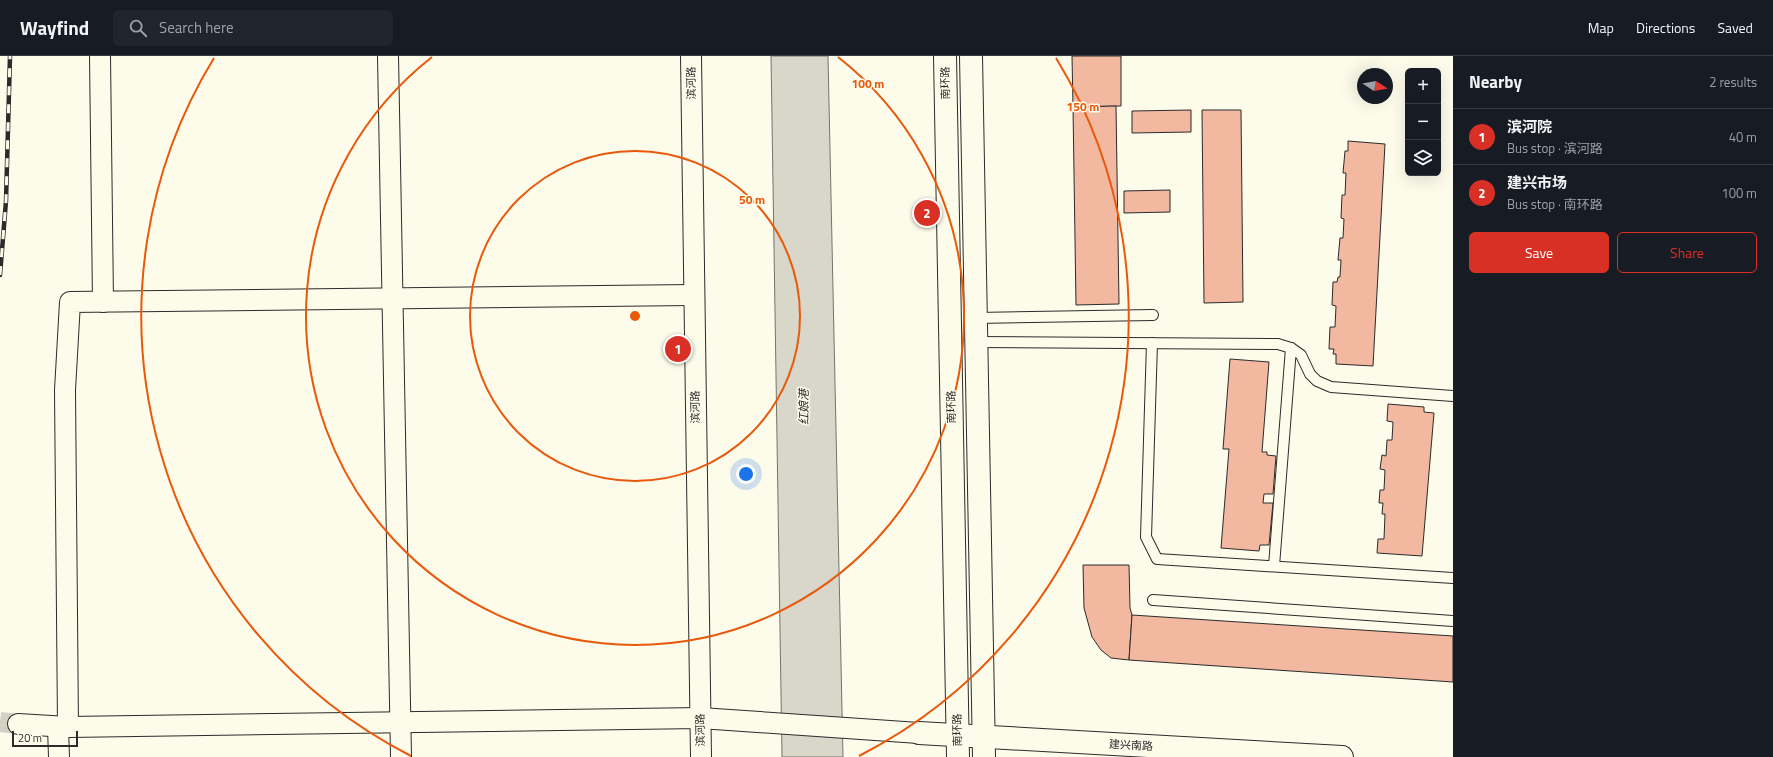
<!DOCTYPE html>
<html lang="en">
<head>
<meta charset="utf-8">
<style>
  :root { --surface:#171b24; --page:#20242c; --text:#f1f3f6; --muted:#9ea1a6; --line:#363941; --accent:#d93025 }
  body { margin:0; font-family:"Titillium Web","Noto Sans SC",sans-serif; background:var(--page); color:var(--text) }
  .controls { position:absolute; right:12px; top:12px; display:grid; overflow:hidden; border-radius:6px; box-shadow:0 4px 16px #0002 }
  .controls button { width:36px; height:36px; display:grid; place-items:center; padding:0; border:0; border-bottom:1px solid var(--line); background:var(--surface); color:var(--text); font:20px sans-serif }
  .compass { position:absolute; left:1357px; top:12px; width:36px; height:36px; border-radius:50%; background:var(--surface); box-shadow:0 4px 16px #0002; rotate:101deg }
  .scale { position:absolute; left:12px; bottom:10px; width:66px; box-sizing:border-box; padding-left:4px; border:2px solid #2b2b2b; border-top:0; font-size:11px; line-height:14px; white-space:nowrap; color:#2b2b2b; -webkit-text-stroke:3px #fdfbea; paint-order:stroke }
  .you { position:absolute; left:746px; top:418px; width:14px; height:14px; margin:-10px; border:3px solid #fff; border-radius:50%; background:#1a73e8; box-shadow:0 0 0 6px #1a73e833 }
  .badge { display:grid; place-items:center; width:26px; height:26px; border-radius:50%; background:var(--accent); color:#fff; font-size:13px; font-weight:700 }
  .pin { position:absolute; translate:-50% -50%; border:2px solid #fff; box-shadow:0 1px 4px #0006 }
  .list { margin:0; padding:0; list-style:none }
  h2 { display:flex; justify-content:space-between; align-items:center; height:52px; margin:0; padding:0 16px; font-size:17px }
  h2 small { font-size:13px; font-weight:400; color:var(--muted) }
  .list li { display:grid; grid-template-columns:26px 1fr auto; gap:12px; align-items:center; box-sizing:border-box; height:56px; padding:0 16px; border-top:1px solid var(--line) }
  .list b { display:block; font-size:15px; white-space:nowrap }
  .list p { margin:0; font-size:13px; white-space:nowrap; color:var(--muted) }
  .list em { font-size:13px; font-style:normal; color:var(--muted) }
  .actions { display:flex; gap:8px; padding:12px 16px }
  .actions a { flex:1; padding:9px 0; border:1px solid var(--accent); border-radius:6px; text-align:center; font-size:14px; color:var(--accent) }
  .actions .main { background:var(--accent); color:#fff }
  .icon { flex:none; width:22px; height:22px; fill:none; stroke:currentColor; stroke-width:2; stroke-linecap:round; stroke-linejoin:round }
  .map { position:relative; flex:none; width:1453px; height:701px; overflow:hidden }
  header { display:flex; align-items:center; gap:24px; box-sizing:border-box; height:56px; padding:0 20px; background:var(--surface); border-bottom:1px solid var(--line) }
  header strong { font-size:19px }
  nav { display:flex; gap:22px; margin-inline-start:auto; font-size:14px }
  .search { width:280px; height:36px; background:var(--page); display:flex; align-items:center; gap:10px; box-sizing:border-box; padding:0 14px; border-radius:6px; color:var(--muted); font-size:15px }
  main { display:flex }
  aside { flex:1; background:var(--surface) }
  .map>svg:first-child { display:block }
</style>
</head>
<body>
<header>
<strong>Wayfind</strong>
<div class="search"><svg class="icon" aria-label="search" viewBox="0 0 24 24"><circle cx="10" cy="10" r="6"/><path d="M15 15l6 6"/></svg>Search here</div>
<nav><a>Map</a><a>Directions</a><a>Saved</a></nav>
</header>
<main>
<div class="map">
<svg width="1453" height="701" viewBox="0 0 1453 701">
  <rect width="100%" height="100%" fill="#fdfbea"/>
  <path fill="#d8d7c9" stroke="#74746e" d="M 771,0 L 828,0 L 843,701 L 782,701 Z"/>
  <g fill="#f2b8a0" stroke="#2b2b2b">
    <path d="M 1072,0 L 1121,0 L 1121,50 L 1073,51 Z"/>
    <path d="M 1116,50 L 1119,248 L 1076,249 L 1073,51 Z"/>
    <path d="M 1191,54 L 1191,76 L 1132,77 L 1132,55 Z"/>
    <path d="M 1202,54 L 1241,54 L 1243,246 L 1204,247 Z"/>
    <path d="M 1348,85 L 1385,88 L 1373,310 L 1336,308 L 1336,298 L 1333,298 L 1334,293 L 1329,293 L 1330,271 L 1335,271 L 1336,250 L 1332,249 L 1333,226 L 1337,226 L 1338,221 L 1340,221 L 1341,204 L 1338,204 L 1340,182 L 1343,182 L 1344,163 L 1341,162 L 1342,139 L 1345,139 L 1346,117 L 1343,117 L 1345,95 L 1348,95 Z"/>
    <path d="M 1170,134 L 1170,156 L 1124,157 L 1124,135 Z"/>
    <path d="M 1230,303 L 1269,306 L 1262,396 L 1267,396 L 1267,399 L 1276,400 L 1273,438 L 1264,438 L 1263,447 L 1273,447 L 1269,489 L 1260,489 L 1259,495 L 1221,492 L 1229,393 L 1223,393 Z"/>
    <path d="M 1388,348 L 1424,351 L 1424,356 L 1434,357 L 1422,500 L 1377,497 L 1378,483 L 1384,483 L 1385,458 L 1382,458 L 1383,447 L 1379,447 L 1380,434 L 1384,434 L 1385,414 L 1380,413 L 1382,399 L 1386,400 L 1387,384 L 1392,384 L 1393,366 L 1387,365 Z"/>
    <path d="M 1083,509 L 1129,509 L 1130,552 L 1132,559 L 1129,604 L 1111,602 L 1101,594 L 1092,581 L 1084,552 Z"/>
    <path d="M 1132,559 L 1453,580 L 1453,626 L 1129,604 Z"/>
  </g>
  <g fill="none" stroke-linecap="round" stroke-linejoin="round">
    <path stroke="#d3d1c4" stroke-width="20" stroke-dasharray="20 10" stroke-linecap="butt" d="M 0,666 L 18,668"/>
    <g stroke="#2b2b2b" stroke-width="12">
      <g id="service">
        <path d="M 976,262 L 1153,259"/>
        <path d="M 976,286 L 1278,288 L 1291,292 L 1301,299 L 1310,318 L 1317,325 L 1331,331 L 1453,340"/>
        <path d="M 1152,287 L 1146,481 L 1157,503 L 1453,522"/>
        <path d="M 1274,510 L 1291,292"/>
        <path d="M 1153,544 L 1453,565"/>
      </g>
    </g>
    <g stroke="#2b2b2b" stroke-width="22">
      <g id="minor">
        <path d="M 100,0 L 103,246"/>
        <path d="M 388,0 L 401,701"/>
        <path d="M 691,0 L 701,701"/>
        <path d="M 18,668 L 68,671 L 700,662 L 919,677"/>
        <path d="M 58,671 L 59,701"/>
        <path d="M 68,671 L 65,334 L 70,246 L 693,239"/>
      </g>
    </g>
    <g stroke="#2b2b2b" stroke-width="24">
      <path id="tertiary" d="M 919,677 L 1342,701"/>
    </g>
    <g stroke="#2b2b2b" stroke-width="24">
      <g id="primary">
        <path d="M 945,0 L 958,701"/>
        <path d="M 971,0 L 984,701"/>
      </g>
    </g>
    <use href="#service" stroke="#fdfbea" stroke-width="10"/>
    <use href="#minor" stroke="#fdfbea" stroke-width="20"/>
    <use href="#tertiary" stroke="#fdfbea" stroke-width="22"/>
    <use href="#primary" stroke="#fdfbea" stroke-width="22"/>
    <g stroke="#2b2b2b" stroke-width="4.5">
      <path id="rail" d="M 0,219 L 6,145 L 10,0"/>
    </g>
    <use href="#rail" stroke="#fdfbea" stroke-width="3" stroke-dasharray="9" stroke-linecap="butt"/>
  </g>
  <g fill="none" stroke="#e8590c" stroke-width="2">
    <circle cx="635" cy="260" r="165"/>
    <path d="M838 1A329 329 0 1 1 432 1"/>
    <path d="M411 700A494 494 0 0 1 214 2M1056 2A494 494 0 0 1 859 700"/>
  </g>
  <g text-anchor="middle" stroke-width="3" stroke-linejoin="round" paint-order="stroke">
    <g font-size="11" fill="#2b2b2b" stroke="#fdfbea">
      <text transform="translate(691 27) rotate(-91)" y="4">滨河路</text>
      <text transform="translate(945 27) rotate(-91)" y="4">南环路</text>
      <text transform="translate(695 351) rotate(-91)" y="4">滨河路</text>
      <text transform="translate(951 351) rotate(-91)" y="4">南环路</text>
      <text transform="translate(700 674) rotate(-91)" y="4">滨河路</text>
      <text transform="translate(957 674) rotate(-91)" y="4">南环路</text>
      <text transform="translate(1131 689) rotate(3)" y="4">建兴南路</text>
    </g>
    <g font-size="12" font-style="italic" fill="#2b2b2b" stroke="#fdfbea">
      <text transform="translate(804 351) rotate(-91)" y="4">红娘港</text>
    </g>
  </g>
  <circle cx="635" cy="260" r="6" fill="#e8590c" stroke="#fdfbea" stroke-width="2"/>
  <g font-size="12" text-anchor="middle" font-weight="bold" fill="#e8590c" stroke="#fdfbea" stroke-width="3" stroke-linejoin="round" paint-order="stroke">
    <text x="868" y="32">100 m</text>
    <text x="1083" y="55">150 m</text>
    <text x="752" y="148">50 m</text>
  </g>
</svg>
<div class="controls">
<button>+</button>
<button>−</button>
<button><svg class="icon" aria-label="layers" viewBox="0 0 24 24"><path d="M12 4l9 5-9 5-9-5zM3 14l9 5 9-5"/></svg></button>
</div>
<svg class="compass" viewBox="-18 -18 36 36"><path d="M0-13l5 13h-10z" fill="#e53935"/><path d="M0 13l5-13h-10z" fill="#9ea1a6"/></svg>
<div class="scale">20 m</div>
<div class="you"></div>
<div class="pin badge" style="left:678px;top:293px">1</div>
<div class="pin badge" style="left:927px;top:157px">2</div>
</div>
<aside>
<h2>Nearby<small>2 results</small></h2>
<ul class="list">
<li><span class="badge">1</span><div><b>滨河院</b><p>Bus stop · 滨河路</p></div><em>40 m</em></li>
<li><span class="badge">2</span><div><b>建兴市场</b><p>Bus stop · 南环路</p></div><em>100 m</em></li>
</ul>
<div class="actions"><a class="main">Save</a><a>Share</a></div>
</aside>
</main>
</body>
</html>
